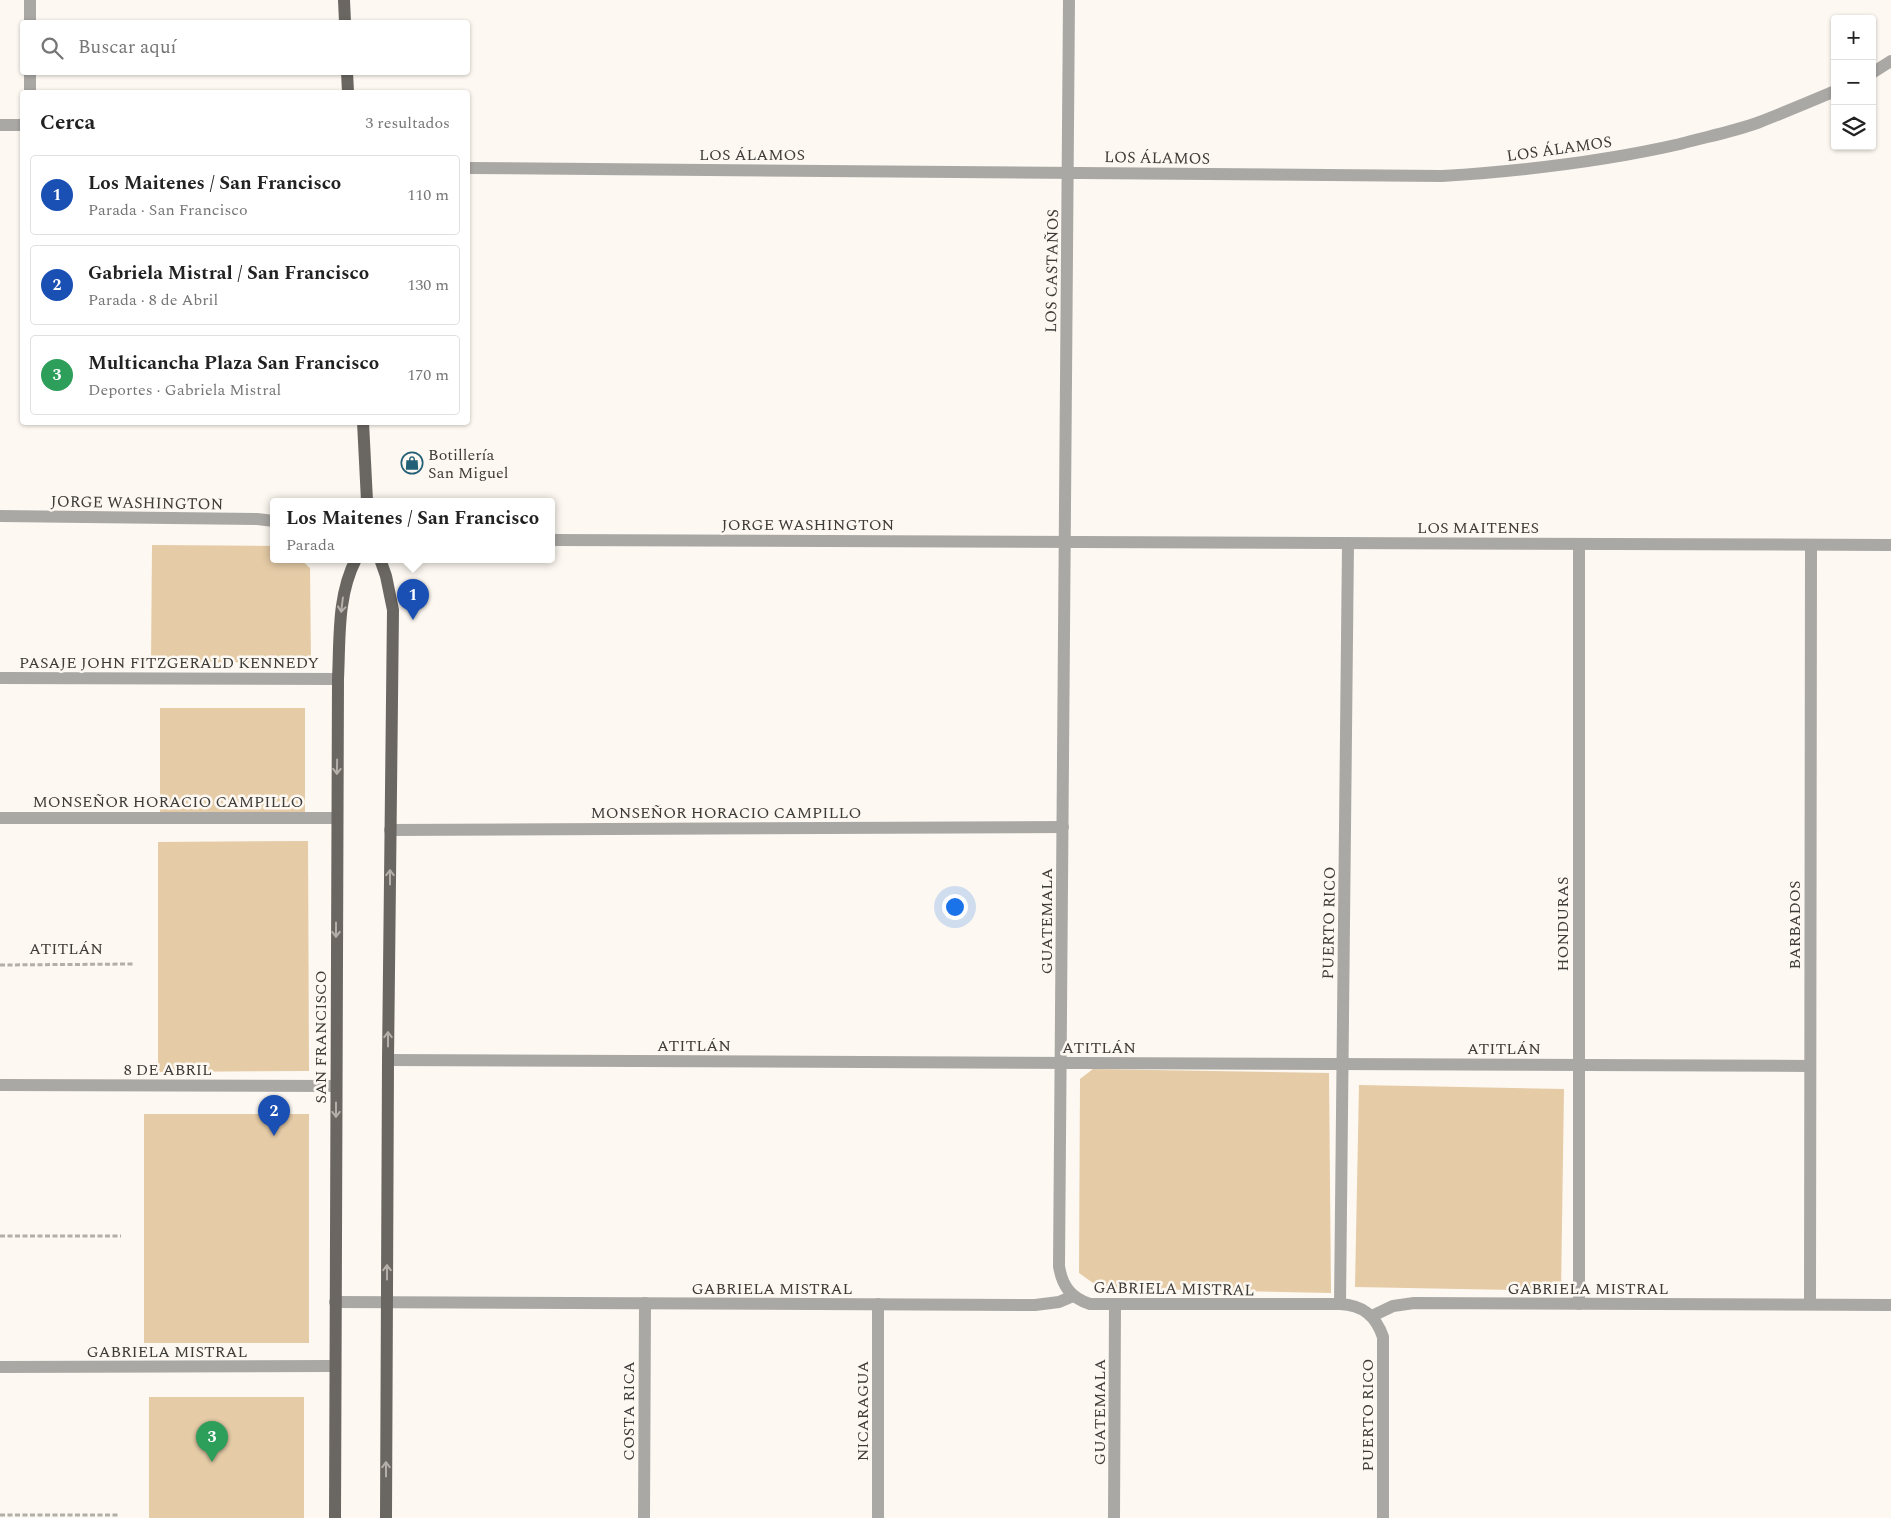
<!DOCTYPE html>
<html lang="es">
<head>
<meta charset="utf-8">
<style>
  :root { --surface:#fff; --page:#f2f2f2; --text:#222; --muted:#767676; --line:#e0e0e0; --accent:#7c3aed }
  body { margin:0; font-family:Spectral,serif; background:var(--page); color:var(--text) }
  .controls { position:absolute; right:15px; top:15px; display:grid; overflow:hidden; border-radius:5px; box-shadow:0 1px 4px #0004 }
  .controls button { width:45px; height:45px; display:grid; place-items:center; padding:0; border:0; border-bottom:1px solid var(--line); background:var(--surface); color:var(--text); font:25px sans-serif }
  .you { position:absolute; left:954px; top:906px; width:18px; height:18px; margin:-12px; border:4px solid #fff; border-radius:50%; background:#1a73e8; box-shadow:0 0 0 8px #1a73e833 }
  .badge { display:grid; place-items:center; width:32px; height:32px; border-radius:50%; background:var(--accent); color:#fff; font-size:16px; font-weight:700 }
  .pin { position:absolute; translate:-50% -41px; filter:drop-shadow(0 1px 2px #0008) }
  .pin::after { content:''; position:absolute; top:26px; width:18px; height:15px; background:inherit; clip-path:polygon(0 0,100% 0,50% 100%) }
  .popup { position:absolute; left:270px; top:498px; width:285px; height:65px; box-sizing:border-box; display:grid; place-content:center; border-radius:5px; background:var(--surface); filter:drop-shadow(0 1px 4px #0005); font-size:16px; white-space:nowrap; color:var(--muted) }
  .popup b { font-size:19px; color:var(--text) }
  .popup::after { content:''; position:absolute; left:50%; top:100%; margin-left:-10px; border:10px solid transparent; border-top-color:var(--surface) }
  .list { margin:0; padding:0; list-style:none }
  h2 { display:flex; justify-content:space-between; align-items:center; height:65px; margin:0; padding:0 20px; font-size:21px }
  h2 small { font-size:16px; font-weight:400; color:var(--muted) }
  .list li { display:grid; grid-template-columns:32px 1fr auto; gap:15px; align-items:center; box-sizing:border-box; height:80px; margin:0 10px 10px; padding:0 10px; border:1px solid var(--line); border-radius:5px }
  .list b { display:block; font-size:19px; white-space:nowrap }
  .list p { margin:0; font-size:16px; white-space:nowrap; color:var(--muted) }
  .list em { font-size:16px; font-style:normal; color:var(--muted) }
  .icon { flex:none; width:28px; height:28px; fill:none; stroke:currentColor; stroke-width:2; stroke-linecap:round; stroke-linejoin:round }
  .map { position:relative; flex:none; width:1891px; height:1518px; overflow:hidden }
  .search { position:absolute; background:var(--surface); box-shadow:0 1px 4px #0004; left:20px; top:20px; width:450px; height:55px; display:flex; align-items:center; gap:12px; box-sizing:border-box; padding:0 18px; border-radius:5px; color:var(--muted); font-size:19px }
  .panel { position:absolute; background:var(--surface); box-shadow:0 1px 4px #0004; left:20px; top:90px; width:450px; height:335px; border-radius:5px }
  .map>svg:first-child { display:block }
</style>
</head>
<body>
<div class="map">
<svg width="1891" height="1518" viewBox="0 0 1891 1518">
  <rect width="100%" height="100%" fill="#fdf8f1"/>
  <g fill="#e5cba6">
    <path d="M 152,545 L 274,546 L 274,559 L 300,559 L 310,568 L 311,662 L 151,663 Z"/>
    <rect x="160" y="708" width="145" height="106"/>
    <path d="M 308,841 L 309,1071 L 158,1072 L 158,842 Z"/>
    <path d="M 1093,1069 L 1329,1073 L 1331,1293 L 1100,1288 L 1079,1273 L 1080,1079 Z"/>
    <path d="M 1359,1085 L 1564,1089 L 1561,1291 L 1355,1287 Z"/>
    <rect x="144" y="1114" width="165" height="229"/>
    <rect x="149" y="1397" width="155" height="121"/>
  </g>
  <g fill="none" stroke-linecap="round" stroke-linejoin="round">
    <g stroke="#b2aea9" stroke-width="3" stroke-dasharray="5 2.5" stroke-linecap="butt">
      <path d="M 0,965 L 133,964"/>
      <path d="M 0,1236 L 121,1236"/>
      <path d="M 0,1515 L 118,1515"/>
    </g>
    <g stroke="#aaa8a5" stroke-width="12">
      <path d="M 30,0 L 30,22"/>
      <path d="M 1069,0 L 1059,1266 C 1062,1286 1071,1298 1090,1304 L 1340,1304 C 1363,1305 1376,1316 1383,1337 L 1383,1518"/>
      <path d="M 30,72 L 30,92"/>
      <path d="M 1872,73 L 1891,61"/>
      <path d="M 0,125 L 22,125"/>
      <path d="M 468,168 L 1442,176 C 1522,171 1601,162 1680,144 C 1705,137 1732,132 1757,123 C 1783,113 1809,102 1835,91"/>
      <path d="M 0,516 L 257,519 L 274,521"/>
      <path d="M 552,540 L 1891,545"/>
      <path d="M 1579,544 L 1579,1304"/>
      <path d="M 0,678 L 338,679"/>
      <path d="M 0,818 L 337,818"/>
      <path d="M 390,830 L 1063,827"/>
      <path d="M 388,1060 L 1810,1066"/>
      <path d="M 0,1085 L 336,1086"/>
      <path d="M 335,1302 L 1035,1305 L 1059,1302 L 1073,1296"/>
      <path d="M 1340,1304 L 1348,543"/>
      <path d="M 1810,1304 L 1811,545"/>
      <path d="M 1372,1316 L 1393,1306 L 1414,1303 L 1891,1305"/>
      <path d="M 0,1367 L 335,1366"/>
      <path d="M 644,1518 L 645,1303"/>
      <path d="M 878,1518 L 878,1304"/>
      <path d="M 1114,1518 L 1115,1305"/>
    </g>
    <g stroke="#6a6661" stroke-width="12">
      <path d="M 344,0 L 345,22"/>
      <path d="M 347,72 L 348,92"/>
      <path d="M 363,422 L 367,501"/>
      <path d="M 380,559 L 386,576 L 393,610 L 388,1060 L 386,1518"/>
      <path d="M 335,1518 L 338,679 C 340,638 337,596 356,559"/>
    </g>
  </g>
  <defs><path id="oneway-shaft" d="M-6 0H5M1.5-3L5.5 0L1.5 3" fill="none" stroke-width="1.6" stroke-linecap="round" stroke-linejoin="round" transform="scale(1.25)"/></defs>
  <g stroke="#b4afa9">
    <use href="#oneway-shaft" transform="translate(342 605) rotate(97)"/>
    <use href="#oneway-shaft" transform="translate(337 767) rotate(91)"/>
    <use href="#oneway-shaft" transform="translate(390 877) rotate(-90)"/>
    <use href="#oneway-shaft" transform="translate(336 930) rotate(90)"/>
    <use href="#oneway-shaft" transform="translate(388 1039) rotate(-90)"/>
    <use href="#oneway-shaft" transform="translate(336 1110) rotate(90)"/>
    <use href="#oneway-shaft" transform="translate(387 1272) rotate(-90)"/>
    <use href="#oneway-shaft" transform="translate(386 1469) rotate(-90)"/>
  </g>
  <defs>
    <g id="shop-ring" transform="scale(1.125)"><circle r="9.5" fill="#fdf8f1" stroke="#236077" stroke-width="1.5"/><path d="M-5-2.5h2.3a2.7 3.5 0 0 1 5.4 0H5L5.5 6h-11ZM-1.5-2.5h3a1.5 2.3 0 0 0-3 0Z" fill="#236077"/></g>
  </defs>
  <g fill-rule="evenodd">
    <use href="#shop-ring" x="412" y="463"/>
  </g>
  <g text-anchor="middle" stroke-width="5" stroke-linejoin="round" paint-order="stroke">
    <g font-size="16" fill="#3e3c39" stroke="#fdf8f1">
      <text transform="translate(1559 148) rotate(-8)" y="6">LOS ÁLAMOS</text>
      <text x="752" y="160">LOS ÁLAMOS</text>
      <text transform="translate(1157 157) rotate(1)" y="6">LOS ÁLAMOS</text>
      <text transform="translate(1051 271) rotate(-89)" y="6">LOS CASTAÑOS</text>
      <text transform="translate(137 502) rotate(1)" y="6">JORGE WASHINGTON</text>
      <text x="808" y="530">JORGE WASHINGTON</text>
      <text x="1478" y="533">LOS MAITENES</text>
      <text x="169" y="668">PASAJE JOHN FITZGERALD KENNEDY</text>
      <text x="168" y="807">MONSEÑOR HORACIO CAMPILLO</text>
      <text x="726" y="818">MONSEÑOR HORACIO CAMPILLO</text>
      <text transform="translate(1046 921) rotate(-90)" y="6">GUATEMALA</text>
      <text transform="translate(1328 923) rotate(-89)" y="6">PUERTO RICO</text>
      <text transform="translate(1562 924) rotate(-90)" y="6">HONDURAS</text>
      <text transform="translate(1794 925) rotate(-90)" y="6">BARBADOS</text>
      <text x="66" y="954">ATITLÁN</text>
      <text transform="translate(320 1037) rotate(-90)" y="6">SAN FRANCISCO</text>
      <text x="694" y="1051">ATITLÁN</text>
      <text x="1099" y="1053">ATITLÁN</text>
      <text x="1504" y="1054">ATITLÁN</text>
      <text x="168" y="1075">8 DE ABRIL</text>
      <text x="772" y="1294">GABRIELA MISTRAL</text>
      <text transform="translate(1174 1288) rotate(1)" y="6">GABRIELA MISTRAL</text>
      <text x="1588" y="1294">GABRIELA MISTRAL</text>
      <text x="167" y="1357">GABRIELA MISTRAL</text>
      <text transform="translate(628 1411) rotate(-90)" y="6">COSTA RICA</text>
      <text transform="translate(862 1411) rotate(-90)" y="6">NICARAGUA</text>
      <text transform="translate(1099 1412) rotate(-90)" y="6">GUATEMALA</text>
      <text transform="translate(1367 1415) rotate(-90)" y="6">PUERTO RICO</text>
    </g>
    <g font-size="16" fill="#3e3c39" stroke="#fdf8f1" text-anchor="start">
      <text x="428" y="460">Botillería<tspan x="428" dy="18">San Miguel</tspan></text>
    </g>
  </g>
</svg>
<div class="controls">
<button>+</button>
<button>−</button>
<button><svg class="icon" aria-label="layers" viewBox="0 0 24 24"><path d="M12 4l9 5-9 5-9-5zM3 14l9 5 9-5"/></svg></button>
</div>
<div class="you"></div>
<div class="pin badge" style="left:413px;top:620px;background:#1a4fb4">1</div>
<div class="popup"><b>Los Maitenes / San Francisco</b>Parada</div>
<div class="pin badge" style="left:274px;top:1136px;background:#1a4fb4">2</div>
<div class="pin badge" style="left:212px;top:1462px;background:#2e9e5b">3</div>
<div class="search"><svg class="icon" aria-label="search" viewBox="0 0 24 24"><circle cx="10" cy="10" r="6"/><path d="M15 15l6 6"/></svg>Buscar aquí</div>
<section class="panel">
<h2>Cerca<small>3 resultados</small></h2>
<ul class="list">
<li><span class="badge" style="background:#1a4fb4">1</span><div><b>Los Maitenes / San Francisco</b><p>Parada · San Francisco</p></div><em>110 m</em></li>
<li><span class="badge" style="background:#1a4fb4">2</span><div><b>Gabriela Mistral / San Francisco</b><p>Parada · 8 de Abril</p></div><em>130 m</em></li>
<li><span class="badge" style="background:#2e9e5b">3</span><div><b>Multicancha Plaza San Francisco</b><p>Deportes · Gabriela Mistral</p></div><em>170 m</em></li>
</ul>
</section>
</div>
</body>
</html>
